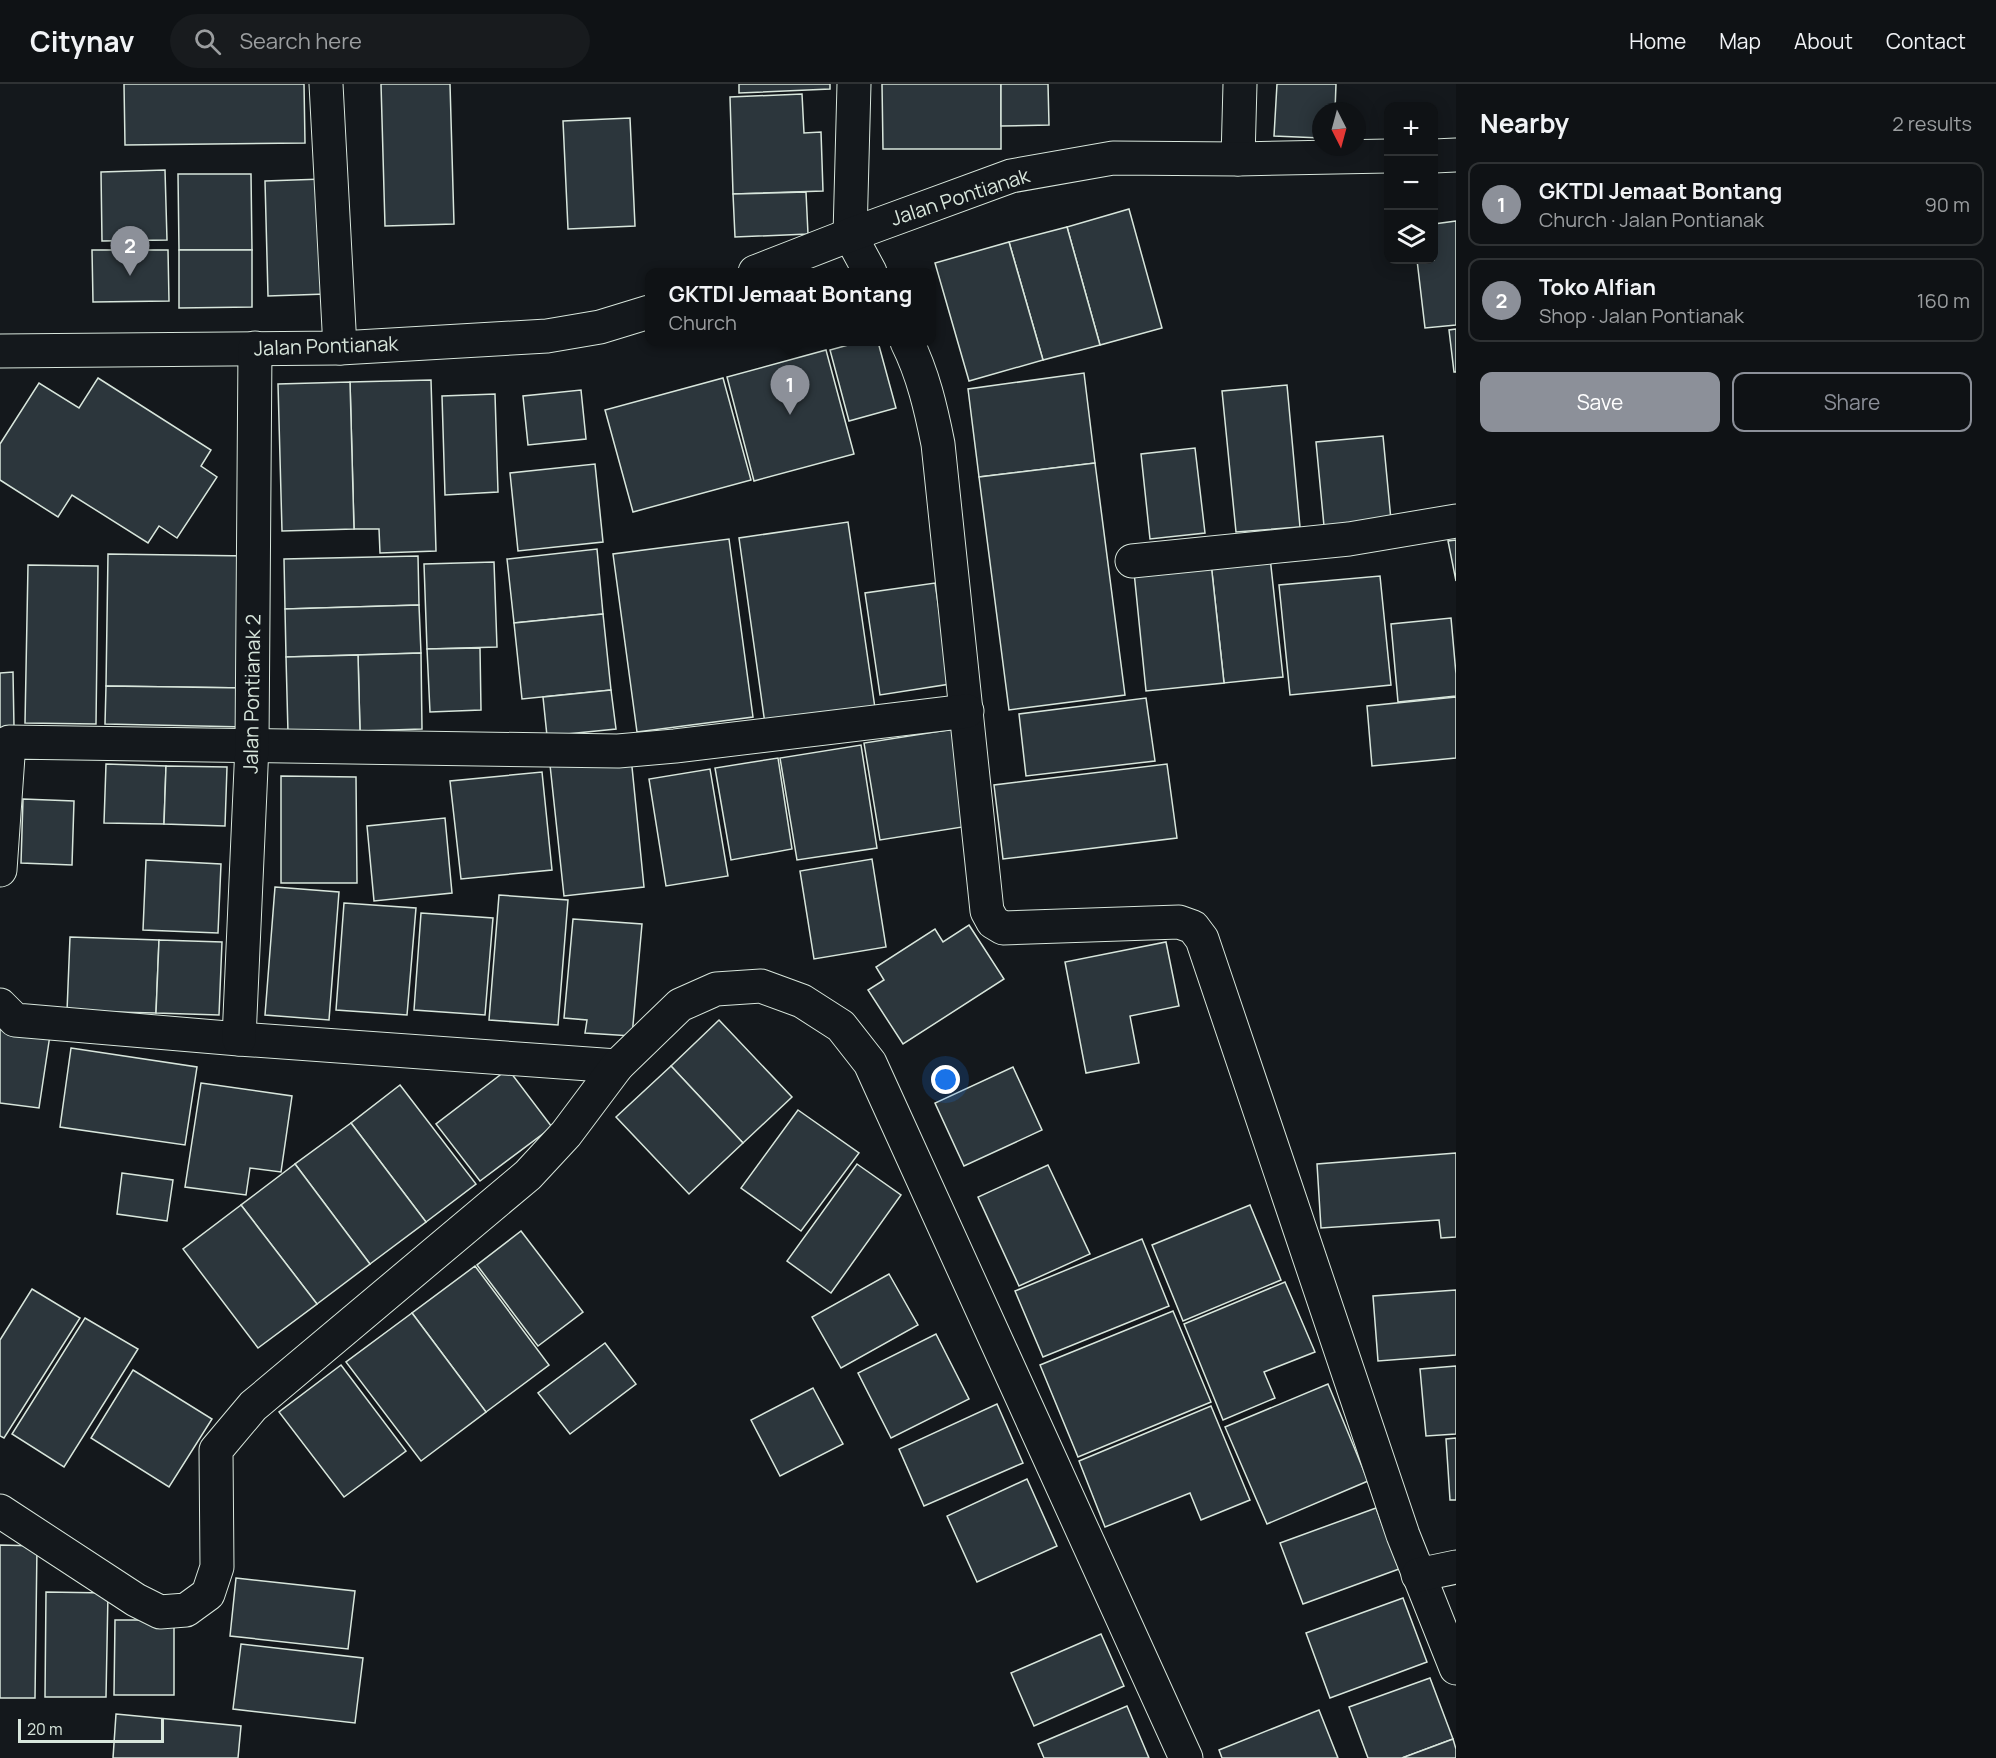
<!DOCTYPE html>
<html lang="en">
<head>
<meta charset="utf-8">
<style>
  :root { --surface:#0f1215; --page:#181b1e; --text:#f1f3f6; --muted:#9b9ea0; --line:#2f3234; --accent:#8c9099 }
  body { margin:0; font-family:Manrope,sans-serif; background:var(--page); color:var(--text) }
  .controls { position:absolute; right:18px; top:18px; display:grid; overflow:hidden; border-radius:12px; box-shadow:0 3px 15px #0003 }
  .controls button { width:54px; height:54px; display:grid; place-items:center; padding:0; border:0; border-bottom:2px solid var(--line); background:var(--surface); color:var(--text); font:30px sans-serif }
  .compass { position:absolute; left:1312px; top:18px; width:54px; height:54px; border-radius:50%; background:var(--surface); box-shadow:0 3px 15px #0003; rotate:174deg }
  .scale { position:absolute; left:18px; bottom:15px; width:146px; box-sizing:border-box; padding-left:6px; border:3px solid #d8e6dc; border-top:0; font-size:16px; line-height:21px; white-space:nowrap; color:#d8e6dc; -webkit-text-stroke:4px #14181c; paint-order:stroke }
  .you { position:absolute; left:946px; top:996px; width:21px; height:21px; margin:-15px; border:4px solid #fff; border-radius:50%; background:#1a73e8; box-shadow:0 0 0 9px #1a73e833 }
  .badge { display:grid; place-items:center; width:39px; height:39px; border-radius:50%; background:var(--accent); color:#fff; font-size:20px; font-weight:700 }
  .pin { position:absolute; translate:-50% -50px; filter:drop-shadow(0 2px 3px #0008) }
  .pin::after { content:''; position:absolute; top:32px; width:21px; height:18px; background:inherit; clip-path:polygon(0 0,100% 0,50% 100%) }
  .popup { position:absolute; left:645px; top:184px; width:291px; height:78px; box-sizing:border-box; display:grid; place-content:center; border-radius:12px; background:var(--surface); filter:drop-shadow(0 2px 4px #0005); font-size:20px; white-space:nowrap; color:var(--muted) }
  .popup b { font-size:22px; color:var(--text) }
  .popup::after { content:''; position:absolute; left:50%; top:100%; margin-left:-12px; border:12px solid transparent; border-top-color:var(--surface) }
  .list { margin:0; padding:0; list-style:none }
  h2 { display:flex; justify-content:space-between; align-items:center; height:78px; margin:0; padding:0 24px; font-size:26px }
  h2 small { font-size:20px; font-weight:400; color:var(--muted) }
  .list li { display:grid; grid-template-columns:39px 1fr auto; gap:18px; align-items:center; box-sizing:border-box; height:84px; margin:0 12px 12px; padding:0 12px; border:2px solid var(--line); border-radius:12px }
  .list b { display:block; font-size:22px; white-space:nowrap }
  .list p { margin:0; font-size:20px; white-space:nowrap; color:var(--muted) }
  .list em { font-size:20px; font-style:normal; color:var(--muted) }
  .actions { display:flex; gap:12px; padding:18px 24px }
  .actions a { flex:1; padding:14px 0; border:2px solid var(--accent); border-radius:12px; text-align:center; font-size:21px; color:var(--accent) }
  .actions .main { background:var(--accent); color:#fff }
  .icon { flex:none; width:33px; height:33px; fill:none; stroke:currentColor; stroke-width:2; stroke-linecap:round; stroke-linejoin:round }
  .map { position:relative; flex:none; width:1456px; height:1674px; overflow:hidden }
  header { display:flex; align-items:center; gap:36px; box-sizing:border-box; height:84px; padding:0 30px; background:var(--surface); border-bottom:2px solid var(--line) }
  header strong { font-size:28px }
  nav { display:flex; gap:33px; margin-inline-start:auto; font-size:21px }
  .search { width:420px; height:54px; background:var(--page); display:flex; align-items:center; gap:15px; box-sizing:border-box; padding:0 21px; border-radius:33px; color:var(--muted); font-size:22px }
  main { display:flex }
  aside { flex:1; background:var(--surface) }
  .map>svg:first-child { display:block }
</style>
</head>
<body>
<header>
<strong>Citynav</strong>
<div class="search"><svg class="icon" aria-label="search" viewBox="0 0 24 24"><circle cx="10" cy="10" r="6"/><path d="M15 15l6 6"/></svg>Search here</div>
<nav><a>Home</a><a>Map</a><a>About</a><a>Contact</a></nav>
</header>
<main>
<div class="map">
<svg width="1456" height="1674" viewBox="0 0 1456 1674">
  <rect width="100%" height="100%" fill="#14181c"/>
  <g fill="#2c363c" stroke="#d8e6dc" stroke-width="1.5">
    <path d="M 124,0 L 304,0 L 305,59 L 125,61 Z"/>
    <path d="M 381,0 L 450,0 L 454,140 L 385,142 Z"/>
    <path d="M 739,0 L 830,0 L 830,5 L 739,9 Z"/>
    <path d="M 882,0 L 1001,0 L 1001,65 L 883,65 Z"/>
    <path d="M 1001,0 L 1048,0 L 1049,41 L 1001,42 Z"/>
    <path d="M 1277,0 L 1336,0 L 1335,27 L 1321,27 L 1321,54 L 1274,52 Z"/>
    <path d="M 802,10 L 804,49 L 821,48 L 823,107 L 733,110 L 730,13 Z"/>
    <path d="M 630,34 L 635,142 L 568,145 L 563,37 Z"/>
    <path d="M 165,86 L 167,156 L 102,157 L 101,88 Z"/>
    <path d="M 178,90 L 251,90 L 252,166 L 179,166 Z"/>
    <path d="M 323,95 L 326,210 L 268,212 L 265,97 Z"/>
    <path d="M 806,108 L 808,150 L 735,153 L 733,110 Z"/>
    <path d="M 1129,125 L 1162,244 L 1100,261 L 1067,143 Z"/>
    <path d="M 1456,137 L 1456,241 L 1425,244 L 1417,176 L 1434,176 L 1434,140 Z"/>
    <path d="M 1067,143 L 1100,261 L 1043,276 L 1009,158 Z"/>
    <path d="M 1009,158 L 1043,276 L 969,297 L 935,179 Z"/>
    <path d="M 92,166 L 168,166 L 169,217 L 93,218 Z"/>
    <path d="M 179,166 L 252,166 L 252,223 L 179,224 Z"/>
    <path d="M 1456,245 L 1456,288 L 1454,288 L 1449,246 Z"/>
    <path d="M 859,258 L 878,258 L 896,324 L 849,337 L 830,266 Z"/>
    <path d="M 826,266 L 854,370 L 754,397 L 727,293 Z"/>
    <path d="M 1084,289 L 1095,379 L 979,393 L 968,305 Z"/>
    <path d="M 98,294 L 211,366 L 201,382 L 217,393 L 177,454 L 159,442 L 148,459 L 72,411 L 58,433 L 0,396 L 0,360 L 39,299 L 79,324 Z"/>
    <path d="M 723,294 L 751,396 L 633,428 L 605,326 Z"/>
    <path d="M 431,296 L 436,467 L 380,469 L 379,445 L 354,445 L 350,298 Z"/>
    <path d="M 350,298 L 354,445 L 282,447 L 278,300 Z"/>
    <path d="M 1287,301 L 1300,443 L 1236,448 L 1222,307 Z"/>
    <path d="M 581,306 L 586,355 L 528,361 L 523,312 Z"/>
    <path d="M 495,310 L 498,408 L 445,411 L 442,312 Z"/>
    <path d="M 1383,352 L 1391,436 L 1324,442 L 1316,358 Z"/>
    <path d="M 1195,364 L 1205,449 L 1150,455 L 1141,370 Z"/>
    <path d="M 1095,379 L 1125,611 L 1009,626 L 979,393 Z"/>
    <path d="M 595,380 L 603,458 L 518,467 L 510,389 Z"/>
    <path d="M 848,438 L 875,624 L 765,640 L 739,454 Z"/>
    <path d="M 729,455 L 753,633 L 637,648 L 613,470 Z"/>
    <path d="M 1456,456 L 1456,497 L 1448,457 Z"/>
    <path d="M 597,465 L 603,530 L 514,539 L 507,475 Z"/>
    <path d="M 108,470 L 249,472 L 247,604 L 106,602 Z"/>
    <path d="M 418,472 L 419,521 L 285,525 L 284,475 Z"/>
    <path d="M 1270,473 L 1283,593 L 1224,599 L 1211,479 Z"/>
    <path d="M 494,478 L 497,563 L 427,565 L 424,480 Z"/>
    <path d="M 1211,479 L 1224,599 L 1146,607 L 1134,488 Z"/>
    <path d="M 28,481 L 98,482 L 96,640 L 25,639 Z"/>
    <path d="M 1380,492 L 1391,601 L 1290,611 L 1279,501 Z"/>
    <path d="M 935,499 L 950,600 L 880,611 L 865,509 Z"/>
    <path d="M 419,521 L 421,569 L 286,573 L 285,525 Z"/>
    <path d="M 603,530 L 611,606 L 522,615 L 514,539 Z"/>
    <path d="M 1451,534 L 1456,590 L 1456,612 L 1398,618 L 1391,540 Z"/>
    <path d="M 480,564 L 481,626 L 430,628 L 427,565 Z"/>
    <path d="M 421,569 L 422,645 L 360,647 L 358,571 Z"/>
    <path d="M 358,571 L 360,647 L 288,649 L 286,573 Z"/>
    <path d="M 13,588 L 14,643 L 0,644 L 0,589 Z"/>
    <path d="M 106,602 L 247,604 L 246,643 L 105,640 Z"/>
    <path d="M 611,606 L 616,645 L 547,652 L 543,613 Z"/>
    <path d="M 1456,613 L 1456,674 L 1372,682 L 1367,622 Z"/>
    <path d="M 1146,614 L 1155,677 L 1026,692 L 1019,630 Z"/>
    <path d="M 954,645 L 969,742 L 880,756 L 864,659 Z"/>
    <path d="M 861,661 L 877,764 L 797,776 L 780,674 Z"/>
    <path d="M 631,673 L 644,803 L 564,812 L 550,681 Z"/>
    <path d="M 778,674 L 792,765 L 731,776 L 715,684 Z"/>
    <path d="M 106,680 L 166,682 L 164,740 L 104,739 Z"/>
    <path d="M 1167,680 L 1177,754 L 1003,775 L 994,701 Z"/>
    <path d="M 166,682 L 227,683 L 225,742 L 164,740 Z"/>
    <path d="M 710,685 L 728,792 L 666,802 L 649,695 Z"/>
    <path d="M 542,688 L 552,786 L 461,795 L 450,697 Z"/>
    <path d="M 281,692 L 356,693 L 357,799 L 281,799 Z"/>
    <path d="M 23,715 L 74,717 L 72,781 L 21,779 Z"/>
    <path d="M 445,734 L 452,809 L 374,817 L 367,742 Z"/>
    <path d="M 872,775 L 886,863 L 814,875 L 800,787 Z"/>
    <path d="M 146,776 L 221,780 L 218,849 L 143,846 Z"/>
    <path d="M 275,803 L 339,808 L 329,936 L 265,931 Z"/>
    <path d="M 499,811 L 568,816 L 558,941 L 489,936 Z"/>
    <path d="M 344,819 L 416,824 L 407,931 L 336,926 Z"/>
    <path d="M 421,829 L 493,834 L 485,931 L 414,926 Z"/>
    <path d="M 573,835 L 642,840 L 632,952 L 585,949 L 587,936 L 564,934 Z"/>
    <path d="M 969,841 L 1004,895 L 903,960 L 868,906 L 884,896 L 876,883 L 935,845 L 943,858 Z"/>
    <path d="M 70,853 L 159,856 L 156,929 L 67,927 Z"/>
    <path d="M 159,856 L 222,858 L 219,931 L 156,929 Z"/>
    <path d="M 1166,858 L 1179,922 L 1130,932 L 1139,979 L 1086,989 L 1065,878 Z"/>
    <path d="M 719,936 L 792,1013 L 743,1059 L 671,982 Z"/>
    <path d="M 0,944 L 50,951 L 39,1024 L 0,1019 Z"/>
    <path d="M 71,964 L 197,983 L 185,1061 L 60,1043 Z"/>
    <path d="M 671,982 L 743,1059 L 689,1110 L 616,1033 Z"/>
    <path d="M 1013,983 L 1042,1046 L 964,1082 L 935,1019 Z"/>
    <path d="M 508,985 L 552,1043 L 480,1097 L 436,1040 Z"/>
    <path d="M 201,999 L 292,1012 L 281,1088 L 250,1084 L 246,1111 L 185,1103 Z"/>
    <path d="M 400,1001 L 476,1100 L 426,1138 L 351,1039 Z"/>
    <path d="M 798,1026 L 859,1069 L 801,1147 L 741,1104 Z"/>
    <path d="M 351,1039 L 426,1138 L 370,1180 L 295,1080 Z"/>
    <path d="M 1456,1069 L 1456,1153 L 1441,1154 L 1439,1136 L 1321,1144 L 1317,1080 Z"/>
    <path d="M 295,1080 L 370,1180 L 317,1220 L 241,1121 Z"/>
    <path d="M 857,1080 L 901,1111 L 831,1209 L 787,1177 Z"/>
    <path d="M 1048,1081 L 1090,1170 L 1019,1202 L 978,1113 Z"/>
    <path d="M 122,1089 L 173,1096 L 167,1137 L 117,1130 Z"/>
    <path d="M 241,1121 L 317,1220 L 258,1264 L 183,1165 Z"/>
    <path d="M 1250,1121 L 1281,1196 L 1183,1237 L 1152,1161 Z"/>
    <path d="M 521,1147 L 583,1228 L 538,1262 L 477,1181 Z"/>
    <path d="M 1142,1155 L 1169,1222 L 1043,1273 L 1015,1207 Z"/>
    <path d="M 475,1182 L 549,1281 L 486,1328 L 412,1229 Z"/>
    <path d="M 889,1190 L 918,1241 L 841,1284 L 812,1233 Z"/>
    <path d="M 1285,1198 L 1315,1268 L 1264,1288 L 1275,1314 L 1223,1336 L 1184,1240 Z"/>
    <path d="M 32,1205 L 80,1234 L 4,1354 L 0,1352 L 0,1256 Z"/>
    <path d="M 1456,1206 L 1456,1271 L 1378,1277 L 1373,1212 Z"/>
    <path d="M 1173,1227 L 1211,1318 L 1078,1373 L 1040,1281 Z"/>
    <path d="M 412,1229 L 486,1328 L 421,1377 L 346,1278 Z"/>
    <path d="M 85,1234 L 138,1265 L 64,1383 L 12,1350 Z"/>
    <path d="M 936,1250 L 969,1315 L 891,1354 L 858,1289 Z"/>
    <path d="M 605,1259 L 636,1300 L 570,1350 L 538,1309 Z"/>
    <path d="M 341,1281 L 406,1367 L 344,1413 L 279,1328 Z"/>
    <path d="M 1456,1282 L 1456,1350 L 1426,1352 L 1420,1285 Z"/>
    <path d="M 133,1286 L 212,1335 L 169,1403 L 91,1354 Z"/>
    <path d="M 1328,1300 L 1368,1397 L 1267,1440 L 1225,1343 Z"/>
    <path d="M 813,1304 L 843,1360 L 780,1392 L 751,1336 Z"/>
    <path d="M 997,1320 L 1023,1379 L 924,1422 L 899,1365 Z"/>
    <path d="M 1211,1322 L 1250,1416 L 1201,1436 L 1190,1409 L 1105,1443 L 1079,1377 Z"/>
    <path d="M 1456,1354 L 1456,1416 L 1450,1416 L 1446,1355 Z"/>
    <path d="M 1027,1395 L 1057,1462 L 977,1498 L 947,1432 Z"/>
    <path d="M 1376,1424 L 1399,1485 L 1303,1520 L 1280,1459 Z"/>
    <path d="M 0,1461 L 37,1462 L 35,1614 L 0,1614 Z"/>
    <path d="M 236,1494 L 355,1507 L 348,1565 L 230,1552 Z"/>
    <path d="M 46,1508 L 108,1509 L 106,1613 L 45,1613 Z"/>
    <path d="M 1403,1514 L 1427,1578 L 1330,1614 L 1306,1549 Z"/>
    <path d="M 115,1536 L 174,1536 L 174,1611 L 114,1611 Z"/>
    <path d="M 1101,1550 L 1124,1602 L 1034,1642 L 1011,1589 Z"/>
    <path d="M 241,1560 L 363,1574 L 355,1639 L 233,1625 Z"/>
    <path d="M 1430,1594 L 1453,1655 L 1402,1674 L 1368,1674 L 1349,1623 Z"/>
    <path d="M 1127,1622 L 1149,1674 L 1044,1674 L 1038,1660 Z"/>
    <path d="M 1319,1626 L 1338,1674 L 1222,1674 L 1219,1666 Z"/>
    <path d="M 116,1630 L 241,1642 L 238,1674 L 113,1674 Z"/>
    <path d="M 1453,1655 L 1456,1665 L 1456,1674 L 1402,1674 Z"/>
  </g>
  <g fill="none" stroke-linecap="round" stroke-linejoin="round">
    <g stroke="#d8e6dc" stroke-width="35">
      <g id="minor">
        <path d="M 326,0 L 340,264"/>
        <path d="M 854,0 L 850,151 L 870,188"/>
        <path d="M 1434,72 L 1456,71"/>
        <path d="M 1238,75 L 1240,0"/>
        <path d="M 755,188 L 850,151 L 1011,92 L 1113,74 L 1238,75 L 1388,72"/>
        <path d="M 907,258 C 923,290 931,325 938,360 L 987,827 L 993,838 L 1003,844 L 1179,838 L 1193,843 L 1202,855 L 1403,1451 L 1456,1584"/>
        <path d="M 0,267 L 340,264 L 547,252 L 600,243 L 649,228"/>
        <path d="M 1132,477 L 1349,455 L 1456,437"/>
        <path d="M 0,786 L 9,658 L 618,667 L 675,662 L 967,627"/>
        <path d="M 0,921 L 15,936 L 239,955 L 617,982"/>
        <path d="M 239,955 L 252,661 L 255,264"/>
        <path d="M 0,1427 L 136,1516 L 160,1528 L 186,1526 L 208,1510 L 217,1483 L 216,1366 L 253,1322 L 528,1091 L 566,1050 L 617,982 L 680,921 L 716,905 L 761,902 L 802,917 L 841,942 L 870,979 L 1186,1674"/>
        <path d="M 1418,1491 L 1456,1483"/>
      </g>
    </g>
    <use href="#minor" stroke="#14181c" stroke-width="33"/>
  </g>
  <g text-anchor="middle" stroke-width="4.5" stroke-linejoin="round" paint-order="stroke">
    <g font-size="20" fill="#d8e6dc" stroke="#14181c">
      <text transform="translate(960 113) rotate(-18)" y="7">Jalan Pontianak</text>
      <text transform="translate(326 262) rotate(-2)" y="7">Jalan Pontianak</text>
      <text transform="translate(252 610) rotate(-89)" y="7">Jalan Pontianak 2</text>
    </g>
  </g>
</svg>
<div class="controls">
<button>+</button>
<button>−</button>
<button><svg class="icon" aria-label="layers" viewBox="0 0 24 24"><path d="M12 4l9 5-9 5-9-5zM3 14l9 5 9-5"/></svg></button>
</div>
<svg class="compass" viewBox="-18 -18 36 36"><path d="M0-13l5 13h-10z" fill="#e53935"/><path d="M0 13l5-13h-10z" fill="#9b9ea0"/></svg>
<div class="scale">20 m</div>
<div class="you"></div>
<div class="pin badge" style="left:790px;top:331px">1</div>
<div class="popup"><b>GKTDI Jemaat Bontang</b>Church</div>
<div class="pin badge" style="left:130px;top:192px">2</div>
</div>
<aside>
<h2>Nearby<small>2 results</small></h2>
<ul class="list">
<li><span class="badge">1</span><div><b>GKTDI Jemaat Bontang</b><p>Church · Jalan Pontianak</p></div><em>90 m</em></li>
<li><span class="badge">2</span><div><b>Toko Alfian</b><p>Shop · Jalan Pontianak</p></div><em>160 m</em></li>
</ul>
<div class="actions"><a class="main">Save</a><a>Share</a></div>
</aside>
</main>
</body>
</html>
